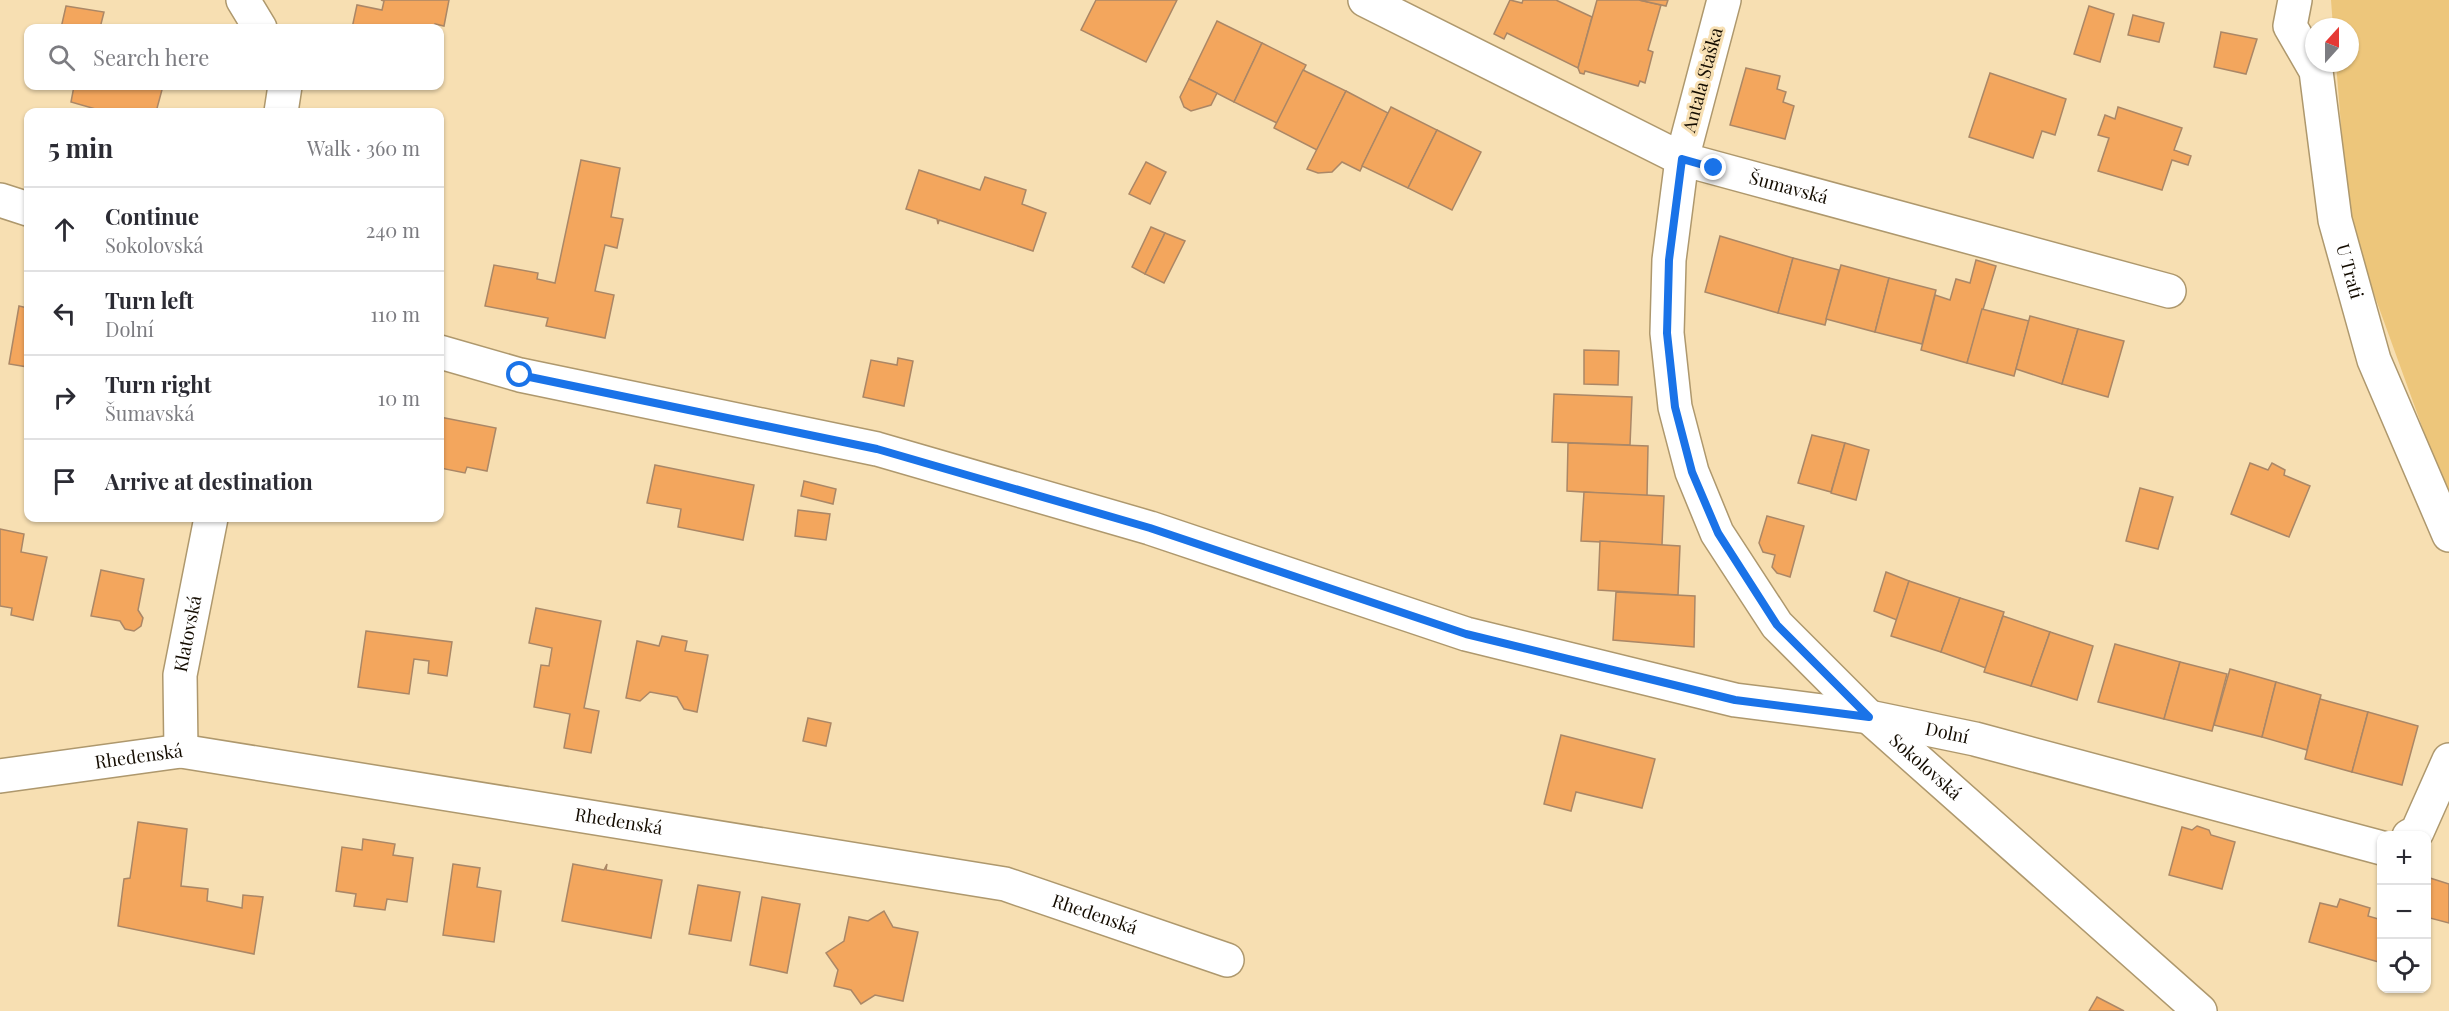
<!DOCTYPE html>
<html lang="en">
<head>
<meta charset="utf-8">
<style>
  :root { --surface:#fff; --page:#f7f7f7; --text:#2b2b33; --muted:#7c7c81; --line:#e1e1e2 }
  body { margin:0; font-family:"Playfair Display",serif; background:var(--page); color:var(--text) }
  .controls { position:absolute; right:18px; bottom:18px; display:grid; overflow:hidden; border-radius:12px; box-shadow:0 2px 4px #0004 }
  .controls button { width:54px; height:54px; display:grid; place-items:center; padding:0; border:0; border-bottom:2px solid var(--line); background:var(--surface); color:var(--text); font:30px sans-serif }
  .compass { position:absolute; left:2305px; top:18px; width:54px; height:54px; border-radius:50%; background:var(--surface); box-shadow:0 2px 4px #0004; rotate:21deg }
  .stop { position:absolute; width:18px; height:18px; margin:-14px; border:4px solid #1a73e8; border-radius:50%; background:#fff }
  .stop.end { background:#1a73e8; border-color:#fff; box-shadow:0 2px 6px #0008 }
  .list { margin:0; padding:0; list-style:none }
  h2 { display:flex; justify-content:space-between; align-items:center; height:78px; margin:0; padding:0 24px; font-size:26px }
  h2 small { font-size:20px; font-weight:400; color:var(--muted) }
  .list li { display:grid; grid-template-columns:39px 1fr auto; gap:18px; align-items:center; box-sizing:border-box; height:84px; padding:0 24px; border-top:2px solid var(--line) }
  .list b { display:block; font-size:22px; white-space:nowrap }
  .list p { margin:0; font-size:20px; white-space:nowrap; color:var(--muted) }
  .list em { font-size:20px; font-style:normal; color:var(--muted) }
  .icon { flex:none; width:33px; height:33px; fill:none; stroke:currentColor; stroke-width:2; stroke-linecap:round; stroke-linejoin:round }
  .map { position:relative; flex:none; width:2449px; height:1011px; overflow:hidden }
  .search { position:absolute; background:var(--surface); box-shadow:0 2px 4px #0004; left:24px; top:24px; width:420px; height:66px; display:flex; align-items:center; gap:15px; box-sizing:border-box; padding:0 21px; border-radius:12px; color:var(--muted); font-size:22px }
  .panel { position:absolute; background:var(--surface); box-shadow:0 2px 4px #0004; left:24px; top:108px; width:420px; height:414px; border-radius:12px }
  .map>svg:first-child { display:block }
</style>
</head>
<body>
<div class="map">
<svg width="2449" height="1011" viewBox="0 0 2449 1011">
  <rect width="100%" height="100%" fill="#f7dfb2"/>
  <path fill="#edc67b" d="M 2331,0 L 2449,0 L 2449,501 L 2349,225 L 2336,63 L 2350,63 L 2350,27 L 2333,27 Z"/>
  <g fill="#f3a65d" stroke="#ab8766" stroke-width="1.5">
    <path d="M 381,0 L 449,0 L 444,26 L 435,24 L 434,28 L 352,28 L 357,5 L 382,10 L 384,1 Z"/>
    <path d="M 1096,0 L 1177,0 L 1146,62 L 1081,30 Z"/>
    <path d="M 1510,0 L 1522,3 L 1523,0 L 1556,0 L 1592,17 L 1578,68 L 1507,33 L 1504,39 L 1494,34 Z"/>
    <path d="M 1597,0 L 1639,0 L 1661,5 L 1648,50 L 1653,52 L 1645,83 L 1640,81 L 1638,86 L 1585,71 L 1584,74 L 1580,73 L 1578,68 Z"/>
    <path d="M 1639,0 L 1668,0 L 1666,6 Z"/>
    <path d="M 66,6 L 104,12 L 100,28 L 61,28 Z"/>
    <path d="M 2089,6 L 2114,14 L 2100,62 L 2074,54 Z"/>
    <path d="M 2133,15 L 2164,23 L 2159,42 L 2128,35 Z"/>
    <path d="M 1217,21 L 1262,43 L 1234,102 L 1189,79 Z"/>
    <path d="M 2221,32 L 2257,39 L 2246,74 L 2214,67 Z"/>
    <path d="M 1262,43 L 1306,65 L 1277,123 L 1234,102 Z"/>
    <path d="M 1746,68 L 1780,76 L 1777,89 L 1786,92 L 1783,102 L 1794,106 L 1785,139 L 1730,125 Z"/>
    <path d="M 1303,70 L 1346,91 L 1317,150 L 1274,128 Z"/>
    <path d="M 1990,73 L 2066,99 L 2055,135 L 2042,131 L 2033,158 L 1969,137 Z"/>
    <path d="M 1189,79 L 1217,93 L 1211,105 L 1191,111 L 1184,107 L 1180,97 Z"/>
    <path d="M 74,86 L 163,86 L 156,112 L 106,112 L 71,102 Z"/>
    <path d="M 1346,91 L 1388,113 L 1360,171 L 1342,162 L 1332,172 L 1318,173 L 1307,169 Z"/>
    <path d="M 1391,107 L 1437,130 L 1408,188 L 1362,166 Z"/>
    <path d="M 2118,107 L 2182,128 L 2174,150 L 2191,156 L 2188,165 L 2172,160 L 2162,190 L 2098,171 L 2109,138 L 2098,135 L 2105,115 L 2115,119 Z"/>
    <path d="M 1437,130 L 1481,152 L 1452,210 L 1408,188 Z"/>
    <path d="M 581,160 L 620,168 L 611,217 L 623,219 L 617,248 L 605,245 L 595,291 L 614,295 L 605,338 L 546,326 L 548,318 L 485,306 L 494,265 L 538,273 L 537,279 L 555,283 Z"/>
    <path d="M 1146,162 L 1166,172 L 1150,204 L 1129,194 Z"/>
    <path d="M 919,170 L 980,190 L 985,177 L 1026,190 L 1022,204 L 1046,213 L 1033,251 L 939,220 L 938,224 L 937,219 L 906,209 Z"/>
    <path d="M 1151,227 L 1165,233 L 1145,274 L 1132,267 Z"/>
    <path d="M 1165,233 L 1185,241 L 1164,283 L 1145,274 Z"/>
    <path d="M 1720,236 L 1793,258 L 1778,313 L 1705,292 Z"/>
    <path d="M 1793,258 L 1839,270 L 1825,325 L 1778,313 Z"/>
    <path d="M 1976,260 L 1996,266 L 1967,363 L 1921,350 L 1935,295 L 1950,300 L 1956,279 L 1970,283 Z"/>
    <path d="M 1841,265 L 1889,278 L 1875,332 L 1826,319 Z"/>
    <path d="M 1889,278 L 1936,290 L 1922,344 L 1875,332 Z"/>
    <path d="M 19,306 L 28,308 L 28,367 L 9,364 Z"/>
    <path d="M 1982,309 L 2029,321 L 2014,376 L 1967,363 Z"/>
    <path d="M 2030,316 L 2078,329 L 2062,384 L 2016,369 Z"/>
    <path d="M 2078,329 L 2124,341 L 2108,397 L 2062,384 Z"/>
    <path d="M 1584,350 L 1619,351 L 1618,385 L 1584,384 Z"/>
    <path d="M 898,358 L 913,361 L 904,406 L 863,397 L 871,360 L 897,365 Z"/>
    <path d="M 1554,394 L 1632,397 L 1630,445 L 1552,442 Z"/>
    <path d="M 440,417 L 496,428 L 487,471 L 467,467 L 465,473 L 440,468 Z"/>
    <path d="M 1812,435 L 1845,443 L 1831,492 L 1798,483 Z"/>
    <path d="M 1568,443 L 1648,446 L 1647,496 L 1567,491 Z"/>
    <path d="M 1845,443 L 1869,450 L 1856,500 L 1831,493 Z"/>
    <path d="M 2250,463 L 2268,470 L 2272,463 L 2285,470 L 2284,475 L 2310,486 L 2289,537 L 2231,514 Z"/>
    <path d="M 655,465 L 754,485 L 743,540 L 678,527 L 681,509 L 647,503 Z"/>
    <path d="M 804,481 L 836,489 L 833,504 L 801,496 Z"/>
    <path d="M 2140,488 L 2173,497 L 2158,549 L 2126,541 Z"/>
    <path d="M 1584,492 L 1664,496 L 1662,545 L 1581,541 Z"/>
    <path d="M 798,510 L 830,514 L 826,540 L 795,536 Z"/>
    <path d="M 1767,516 L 1804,526 L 1790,577 L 1777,573 L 1772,567 L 1775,555 L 1763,552 L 1759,543 Z"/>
    <path d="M 0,529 L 24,534 L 21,552 L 47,557 L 33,620 L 11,615 L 12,608 L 0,606 Z"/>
    <path d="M 1600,541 L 1680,546 L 1678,595 L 1598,590 Z"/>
    <path d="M 101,570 L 144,579 L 138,610 L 143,618 L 141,626 L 134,631 L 125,629 L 120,621 L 91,616 Z"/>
    <path d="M 1886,572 L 1909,581 L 1897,620 L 1874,611 Z"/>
    <path d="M 1909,581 L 1960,598 L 1941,652 L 1891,636 Z"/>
    <path d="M 1616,592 L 1695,596 L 1694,647 L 1613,640 Z"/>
    <path d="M 1960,598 L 2004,612 L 1986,668 L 1941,652 Z"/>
    <path d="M 536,608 L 601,621 L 584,708 L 599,711 L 591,753 L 564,748 L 570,714 L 534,707 L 541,665 L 549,666 L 552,648 L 529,643 Z"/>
    <path d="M 2003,616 L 2050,632 L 2031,686 L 1984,672 Z"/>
    <path d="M 366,631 L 452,642 L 447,676 L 428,673 L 429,661 L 414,659 L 409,694 L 358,687 Z"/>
    <path d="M 2050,632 L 2093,646 L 2077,700 L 2031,686 Z"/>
    <path d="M 662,636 L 687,641 L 685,651 L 708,655 L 697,712 L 684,709 L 677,697 L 650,692 L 640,701 L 626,698 L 637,641 L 659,646 Z"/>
    <path d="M 2115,644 L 2180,662 L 2164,719 L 2098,702 Z"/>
    <path d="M 2180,662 L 2227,674 L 2212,731 L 2164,719 Z"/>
    <path d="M 2230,669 L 2276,682 L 2262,737 L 2214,725 Z"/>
    <path d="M 2276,682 L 2321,695 L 2307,750 L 2262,737 Z"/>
    <path d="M 2320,699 L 2368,712 L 2352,772 L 2305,759 Z"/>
    <path d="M 2368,712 L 2418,726 L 2402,785 L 2352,772 Z"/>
    <path d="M 808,718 L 831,723 L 826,746 L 803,741 Z"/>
    <path d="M 1561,735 L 1655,759 L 1642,808 L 1576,792 L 1571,811 L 1544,804 Z"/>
    <path d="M 138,822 L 187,829 L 181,886 L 208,889 L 207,901 L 242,908 L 243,895 L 263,897 L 254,954 L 118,926 L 124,879 L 130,878 Z"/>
    <path d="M 2197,826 L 2209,830 L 2211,835 L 2235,842 L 2222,889 L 2169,875 L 2182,827 L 2192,830 Z"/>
    <path d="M 363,839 L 395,844 L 393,855 L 413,858 L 407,902 L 387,899 L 385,910 L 354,906 L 356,894 L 336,891 L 342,847 L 362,850 Z"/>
    <path d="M 453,864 L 480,868 L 477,887 L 501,891 L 494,942 L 443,935 Z"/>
    <path d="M 573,864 L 604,870 L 607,864 L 606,870 L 662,880 L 651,938 L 562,921 Z"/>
    <path d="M 2430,878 L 2449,884 L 2449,923 L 2426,917 L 2426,889 Z"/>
    <path d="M 698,885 L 740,892 L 731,941 L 689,934 Z"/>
    <path d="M 762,897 L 800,904 L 787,973 L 750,965 Z"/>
    <path d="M 2340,899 L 2370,908 L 2368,916 L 2382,920 L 2382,963 L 2309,942 L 2320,903 L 2337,907 Z"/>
    <path d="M 884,911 L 893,927 L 918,932 L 903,1001 L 875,995 L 861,1004 L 851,990 L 834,986 L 838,970 L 826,953 L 844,941 L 849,917 L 868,921 Z"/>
    <path d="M 2097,997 L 2124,1011 L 2089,1011 Z"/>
  </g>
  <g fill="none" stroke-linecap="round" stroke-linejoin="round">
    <g stroke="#ae986d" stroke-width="36">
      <g id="minor">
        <path d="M 243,0 L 260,28"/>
        <path id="s1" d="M 1365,0 L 1682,159 L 2169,291"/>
        <path id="s2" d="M 1724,0 L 1682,159 L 1669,260 L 1667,333 L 1675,407 L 1692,472 L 1717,533 L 1777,625 L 1869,717 L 2200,1011"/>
        <path id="s3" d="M 2295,0 L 2290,26 L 2316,71 L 2335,220 L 2374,360 L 2449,535"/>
        <path d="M 281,112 L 285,86"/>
        <path d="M 0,200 L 28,209"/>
        <path id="s4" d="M 440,352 L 520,375 L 877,449 L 1150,528 L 1466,634 L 1735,700 L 1869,717 L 1975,739 L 2382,848"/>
        <path id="s5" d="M 181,751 L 180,675 L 211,518"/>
        <path id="s6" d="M 0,776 L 181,751 L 1005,884 L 1227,960"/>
        <path d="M 2409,836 L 2417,832 L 2449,760"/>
      </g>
    </g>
    <use href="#minor" stroke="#fff" stroke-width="33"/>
  </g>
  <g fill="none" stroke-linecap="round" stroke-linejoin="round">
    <path stroke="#1a73e8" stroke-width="8" d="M 520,375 L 877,449 L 1150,528 L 1466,634 L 1735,700 L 1869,717 L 1777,625 L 1718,533 L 1692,472 L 1675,407 L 1667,333 L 1669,260 L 1682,159 L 1714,168"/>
  </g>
  <g text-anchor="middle" stroke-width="6" stroke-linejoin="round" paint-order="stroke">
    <g font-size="18" fill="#140c00" stroke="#f7dfb2">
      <text transform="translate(1703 80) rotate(-75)" y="6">Antala Staška</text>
      <text dy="6" stroke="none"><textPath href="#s1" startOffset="465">Šumavská</textPath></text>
      <text dy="6" stroke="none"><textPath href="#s3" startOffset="282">U Trati</textPath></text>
      <text dy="6" stroke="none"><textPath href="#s5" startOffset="118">Klatovská</textPath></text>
      <text dy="6" stroke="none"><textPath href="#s4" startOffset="1557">Dolní</textPath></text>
      <text dy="6" stroke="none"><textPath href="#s6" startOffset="140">Rhedenská</textPath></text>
      <text dy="6" stroke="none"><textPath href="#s2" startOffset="862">Sokolovská</textPath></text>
      <text dy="6" stroke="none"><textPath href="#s6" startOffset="626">Rhedenská</textPath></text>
      <text dy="6" stroke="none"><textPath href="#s6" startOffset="1112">Rhedenská</textPath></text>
    </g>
  </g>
</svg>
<div class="controls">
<button>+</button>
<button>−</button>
<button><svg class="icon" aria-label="locate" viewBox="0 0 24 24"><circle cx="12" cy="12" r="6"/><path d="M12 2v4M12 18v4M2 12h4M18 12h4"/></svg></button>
</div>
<svg class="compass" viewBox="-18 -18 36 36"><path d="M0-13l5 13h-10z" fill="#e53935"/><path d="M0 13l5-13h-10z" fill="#7c7c81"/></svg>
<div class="stop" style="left:520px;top:375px"></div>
<div class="stop end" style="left:1714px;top:168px"></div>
<div class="search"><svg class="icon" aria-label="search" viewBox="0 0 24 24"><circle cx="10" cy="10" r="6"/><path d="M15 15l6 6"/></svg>Search here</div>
<section class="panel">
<h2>5 min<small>Walk · 360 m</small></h2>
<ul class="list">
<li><svg class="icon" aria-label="ahead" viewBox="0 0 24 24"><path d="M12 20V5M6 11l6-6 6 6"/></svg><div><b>Continue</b><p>Sokolovská</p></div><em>240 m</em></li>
<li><svg class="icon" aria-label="left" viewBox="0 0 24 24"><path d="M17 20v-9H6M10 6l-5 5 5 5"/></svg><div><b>Turn left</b><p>Dolní</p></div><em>110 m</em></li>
<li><svg class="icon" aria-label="right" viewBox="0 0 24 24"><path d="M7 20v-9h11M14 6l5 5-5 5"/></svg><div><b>Turn right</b><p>Šumavská</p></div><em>10 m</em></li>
<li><svg class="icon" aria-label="arrive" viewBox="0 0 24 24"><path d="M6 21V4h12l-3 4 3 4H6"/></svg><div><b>Arrive at destination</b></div></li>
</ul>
</section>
</div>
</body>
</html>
